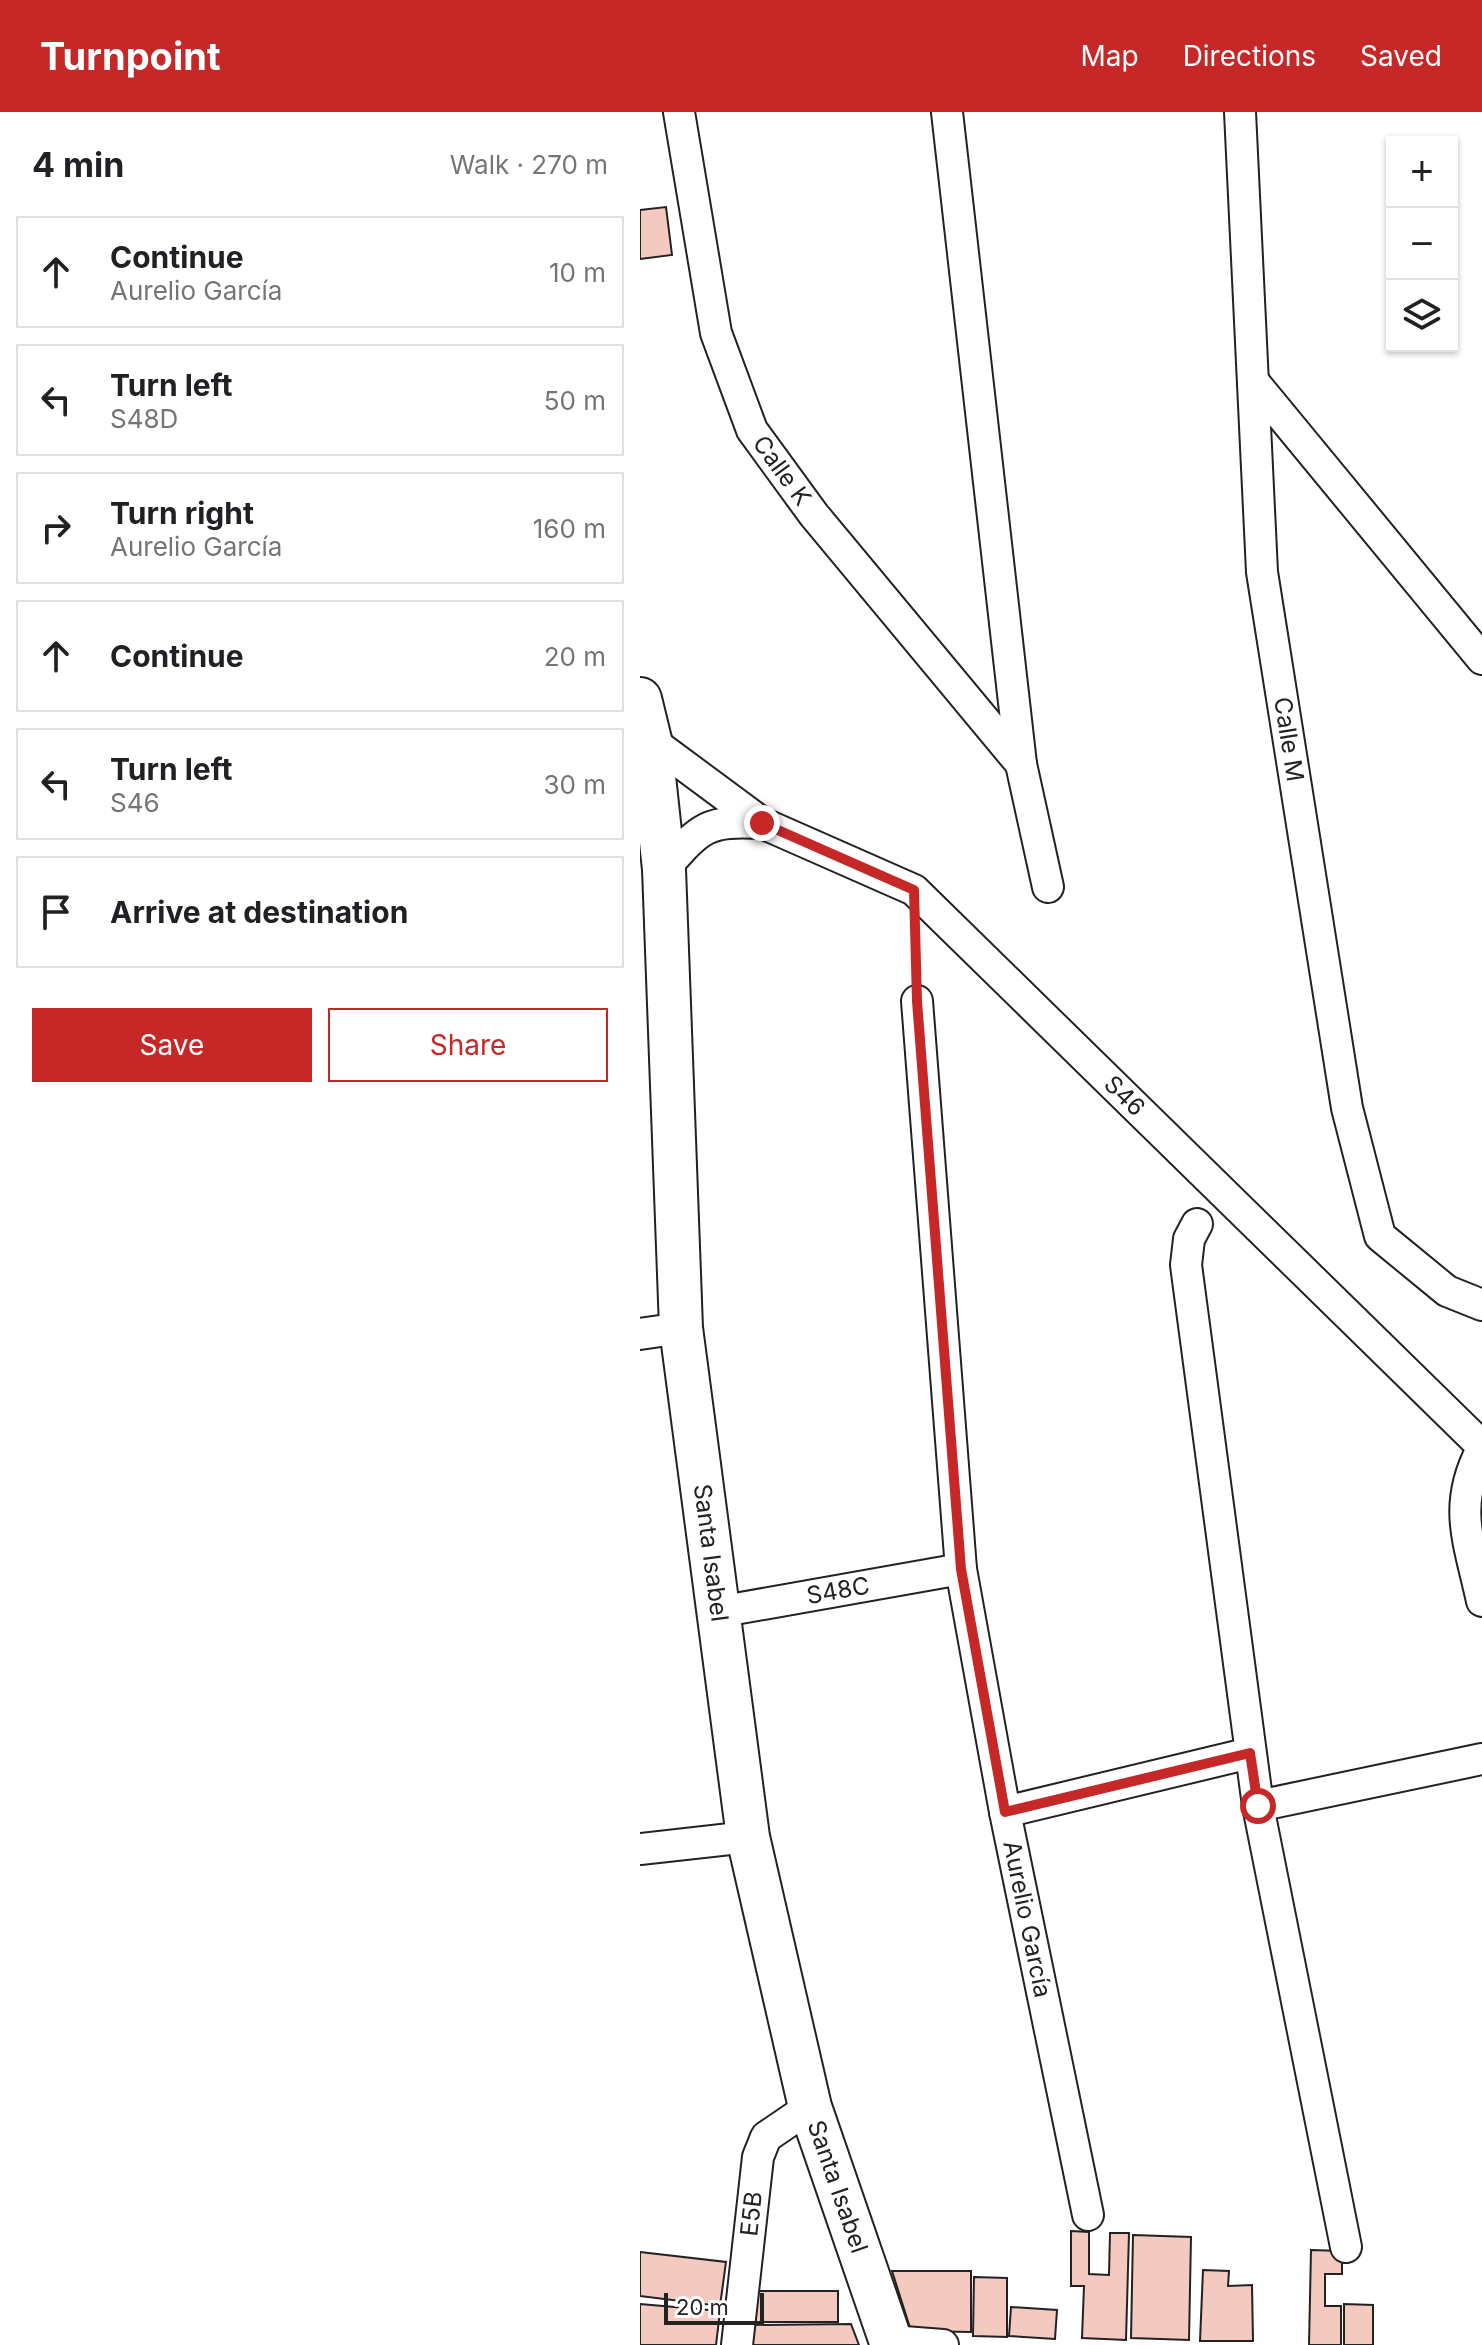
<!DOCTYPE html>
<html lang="en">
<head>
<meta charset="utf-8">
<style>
  :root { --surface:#fff; --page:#f2f2f2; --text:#202124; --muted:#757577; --line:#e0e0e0; --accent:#c62828 }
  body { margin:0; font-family:Inter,sans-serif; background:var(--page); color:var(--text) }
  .controls { position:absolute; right:24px; top:24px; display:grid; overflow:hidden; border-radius:0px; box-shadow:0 2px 6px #0004 }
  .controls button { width:72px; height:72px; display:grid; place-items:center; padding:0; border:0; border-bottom:2px solid var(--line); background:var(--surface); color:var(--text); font:40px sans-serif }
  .scale { position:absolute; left:24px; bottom:20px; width:100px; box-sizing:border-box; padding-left:8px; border:4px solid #222; border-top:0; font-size:22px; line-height:28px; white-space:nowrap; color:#222; -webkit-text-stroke:6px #fff; paint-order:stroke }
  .stop { position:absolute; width:24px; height:24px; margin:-18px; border:6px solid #c62828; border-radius:50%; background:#fff }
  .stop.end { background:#c62828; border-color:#fff; box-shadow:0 2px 8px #0008 }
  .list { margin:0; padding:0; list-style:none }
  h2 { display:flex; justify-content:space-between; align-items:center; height:104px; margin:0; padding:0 32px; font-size:34px }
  h2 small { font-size:26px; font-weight:400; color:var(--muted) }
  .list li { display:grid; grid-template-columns:52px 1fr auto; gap:24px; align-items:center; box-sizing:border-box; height:112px; margin:0 16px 16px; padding:0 16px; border:2px solid var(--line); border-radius:0px }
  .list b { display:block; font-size:30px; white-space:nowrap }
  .list p { margin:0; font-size:26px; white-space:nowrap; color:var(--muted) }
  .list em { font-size:26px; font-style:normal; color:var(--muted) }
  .actions { display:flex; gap:16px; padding:24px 32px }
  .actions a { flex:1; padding:18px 0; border:2px solid var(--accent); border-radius:0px; text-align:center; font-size:28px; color:var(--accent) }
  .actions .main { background:var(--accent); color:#fff }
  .icon { flex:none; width:44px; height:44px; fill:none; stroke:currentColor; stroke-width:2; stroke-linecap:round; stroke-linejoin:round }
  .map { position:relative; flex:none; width:842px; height:2233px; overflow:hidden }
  header { display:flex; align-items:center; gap:48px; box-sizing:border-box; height:112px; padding:0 40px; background:var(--accent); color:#fff }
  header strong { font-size:38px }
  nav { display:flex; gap:44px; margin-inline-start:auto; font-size:28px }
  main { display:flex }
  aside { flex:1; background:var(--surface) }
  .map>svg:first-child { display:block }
</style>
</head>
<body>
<header>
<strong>Turnpoint</strong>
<nav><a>Map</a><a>Directions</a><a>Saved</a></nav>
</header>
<main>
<aside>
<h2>4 min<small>Walk · 270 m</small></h2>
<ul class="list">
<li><svg class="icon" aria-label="ahead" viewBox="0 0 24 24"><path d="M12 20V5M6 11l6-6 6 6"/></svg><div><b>Continue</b><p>Aurelio García</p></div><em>10 m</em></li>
<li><svg class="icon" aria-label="left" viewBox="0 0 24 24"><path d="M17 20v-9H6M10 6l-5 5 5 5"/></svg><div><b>Turn left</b><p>S48D</p></div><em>50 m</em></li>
<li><svg class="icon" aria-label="right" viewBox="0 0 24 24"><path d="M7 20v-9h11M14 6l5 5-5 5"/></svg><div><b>Turn right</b><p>Aurelio García</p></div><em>160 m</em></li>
<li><svg class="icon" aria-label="ahead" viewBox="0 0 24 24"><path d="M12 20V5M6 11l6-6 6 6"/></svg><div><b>Continue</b></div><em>20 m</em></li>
<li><svg class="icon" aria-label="left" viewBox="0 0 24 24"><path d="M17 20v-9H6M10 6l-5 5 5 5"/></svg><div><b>Turn left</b><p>S46</p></div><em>30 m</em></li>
<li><svg class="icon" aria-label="arrive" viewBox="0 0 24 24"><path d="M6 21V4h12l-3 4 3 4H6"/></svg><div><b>Arrive at destination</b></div></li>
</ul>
<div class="actions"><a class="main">Save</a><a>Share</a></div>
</aside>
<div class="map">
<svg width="842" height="2233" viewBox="0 0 842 2233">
  <rect width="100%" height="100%" fill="#fff"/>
  <g fill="#f3c9c0" stroke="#222" stroke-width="2">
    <path d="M 26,95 L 32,143 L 0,147 L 0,98 Z"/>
    <path d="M 431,2119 L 449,2120 L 449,2162 L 469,2163 L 470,2121 L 489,2121 L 486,2228 L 442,2226 L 444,2174 L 431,2174 Z"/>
    <path d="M 493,2123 L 551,2125 L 549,2228 L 491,2226 Z"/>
    <path d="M 671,2138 L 702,2139 L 702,2162 L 685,2162 L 685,2194 L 701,2194 L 701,2233 L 669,2233 Z"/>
    <path d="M 0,2140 L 86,2150 L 80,2194 L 0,2184 Z"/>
    <path d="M 563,2158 L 589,2159 L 588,2174 L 612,2173 L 613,2229 L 560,2229 Z"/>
    <path d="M 252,2159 L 331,2159 L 331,2220 L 271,2219 Z"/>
    <path d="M 334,2165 L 367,2166 L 367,2225 L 333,2224 Z"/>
    <rect x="114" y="2179" width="84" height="31"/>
    <path d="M 0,2192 L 80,2199 L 76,2233 L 0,2233 Z"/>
    <path d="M 704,2192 L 733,2193 L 733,2233 L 704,2233 Z"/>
    <path d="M 371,2195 L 417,2198 L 415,2227 L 369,2224 Z"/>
    <path d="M 211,2212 L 219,2233 L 108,2233 L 110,2213 Z"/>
  </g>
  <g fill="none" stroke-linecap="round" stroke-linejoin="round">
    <g stroke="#222" stroke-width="34">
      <g id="street">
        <path id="s1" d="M 39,0 L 76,221 L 112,318 L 174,403 L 381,652 L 408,775"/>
        <path d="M 307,0 L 381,652"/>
        <path id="s2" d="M 600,0 L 622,460 L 707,996 L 740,1124 L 807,1179 L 842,1193"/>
        <path d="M 613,269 L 842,547"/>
        <path id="s3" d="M 10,628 L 122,711 L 274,778 L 842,1334"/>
        <path d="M 24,757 C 61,715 66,708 122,711"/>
        <path id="s4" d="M 277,889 L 321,1457 L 365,1700 L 448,2103"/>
        <path d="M 557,1112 L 549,1127 L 546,1153 L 618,1694 L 706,2135"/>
        <path d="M 0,1222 L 41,1216"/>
        <path d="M 842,1337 C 812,1394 829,1429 842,1489"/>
        <path id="s5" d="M 78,1500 L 321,1457"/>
        <path d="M 618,1694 L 842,1647"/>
        <path d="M 365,1700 L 610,1641"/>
        <path d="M 0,1737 L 108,1725"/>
        <path d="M 251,2229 L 303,2233"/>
        <path id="s6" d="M 97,2233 L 118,2045 L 126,2025 L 170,1995"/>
      </g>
    </g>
    <g stroke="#222" stroke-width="46">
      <g id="secondary">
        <path id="s7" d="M 0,587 L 10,628 L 24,757 L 41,1216 L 108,1725 L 170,1995 L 252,2233"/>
      </g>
    </g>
    <path stroke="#646464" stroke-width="5" stroke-dasharray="6 4" stroke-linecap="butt" d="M 275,822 L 276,860"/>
    <use href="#street" stroke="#fff" stroke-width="30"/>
    <use href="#secondary" stroke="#fff" stroke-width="42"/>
  </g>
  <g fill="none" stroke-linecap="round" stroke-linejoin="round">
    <path stroke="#c62828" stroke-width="10" d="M 122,711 L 274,778 L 277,889 L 321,1457 L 365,1700 L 610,1641 L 618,1694"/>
  </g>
  <g text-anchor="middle" stroke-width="6" stroke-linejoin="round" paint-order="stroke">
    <g font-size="24" fill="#222" stroke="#fff">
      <text dy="8" stroke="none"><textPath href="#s1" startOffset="378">Calle K</textPath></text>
      <text dy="8" stroke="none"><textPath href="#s2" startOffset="630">Calle M</textPath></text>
      <text dy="8" stroke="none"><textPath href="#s3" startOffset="600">S46</textPath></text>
      <text dy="8" stroke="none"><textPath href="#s7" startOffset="858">Santa Isabel</textPath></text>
      <text dy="8" stroke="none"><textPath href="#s5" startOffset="122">S48C</textPath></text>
      <text dy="8" stroke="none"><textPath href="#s4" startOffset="926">Aurelio García</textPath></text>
      <text dy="8" stroke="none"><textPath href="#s7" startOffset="1506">Santa Isabel</textPath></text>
      <text dy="8" stroke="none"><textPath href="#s6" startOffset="132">E5B</textPath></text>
    </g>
  </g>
</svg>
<div class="controls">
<button>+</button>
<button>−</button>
<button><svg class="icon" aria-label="layers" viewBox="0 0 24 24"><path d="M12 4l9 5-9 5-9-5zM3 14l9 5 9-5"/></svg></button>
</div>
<div class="scale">20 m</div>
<div class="stop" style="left:618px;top:1694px"></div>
<div class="stop end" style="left:122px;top:711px"></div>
</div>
</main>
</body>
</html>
